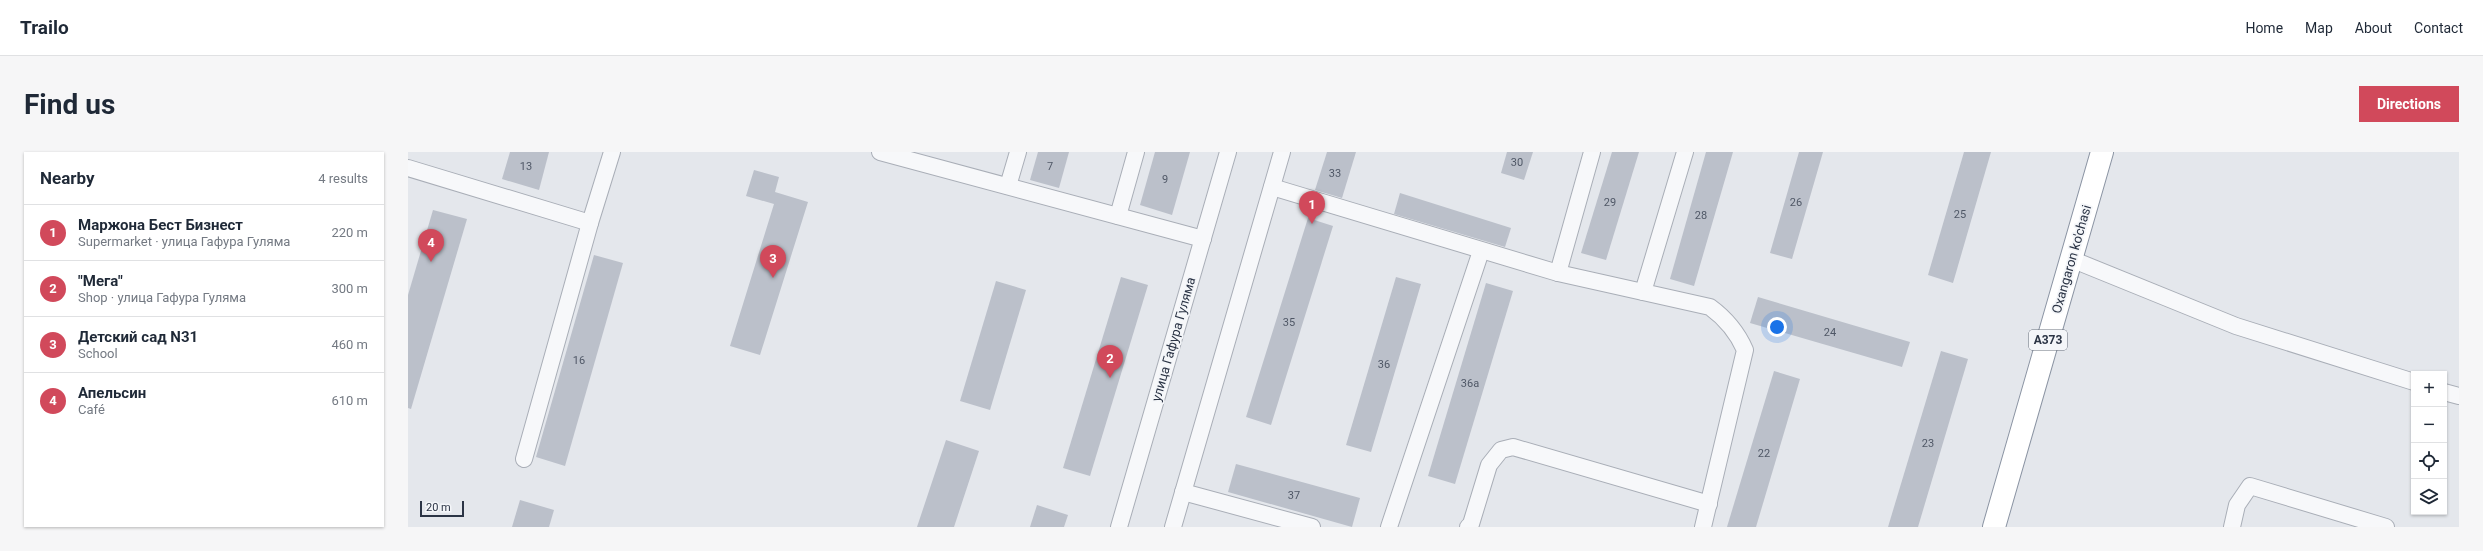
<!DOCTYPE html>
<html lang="en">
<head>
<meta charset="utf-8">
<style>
  :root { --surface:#fff; --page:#f6f6f7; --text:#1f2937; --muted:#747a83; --line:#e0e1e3; --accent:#d1495b }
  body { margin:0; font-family:Roboto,sans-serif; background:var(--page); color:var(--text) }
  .controls { position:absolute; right:12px; bottom:12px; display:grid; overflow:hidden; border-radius:0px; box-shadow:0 1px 3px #0004 }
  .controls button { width:36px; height:36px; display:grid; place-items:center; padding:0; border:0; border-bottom:1px solid var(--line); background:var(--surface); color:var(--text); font:20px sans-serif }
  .scale { position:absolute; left:12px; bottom:10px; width:44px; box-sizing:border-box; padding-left:4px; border:2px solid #2b3445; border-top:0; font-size:11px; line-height:14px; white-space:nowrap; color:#2b3445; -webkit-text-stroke:3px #f4f6f9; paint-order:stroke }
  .you { position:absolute; left:1369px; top:175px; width:14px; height:14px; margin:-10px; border:3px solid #fff; border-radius:50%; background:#1a73e8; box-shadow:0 0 0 6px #1a73e833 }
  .badge { display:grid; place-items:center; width:26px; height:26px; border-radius:50%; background:var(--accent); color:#fff; font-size:13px; font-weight:700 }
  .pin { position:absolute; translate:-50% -33px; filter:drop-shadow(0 1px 2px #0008) }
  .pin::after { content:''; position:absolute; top:21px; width:14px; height:12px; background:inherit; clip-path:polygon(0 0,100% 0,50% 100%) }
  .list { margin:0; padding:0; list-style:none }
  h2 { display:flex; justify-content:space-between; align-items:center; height:52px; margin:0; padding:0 16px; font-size:17px }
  h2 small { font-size:13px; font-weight:400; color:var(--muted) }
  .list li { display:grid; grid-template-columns:26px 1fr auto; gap:12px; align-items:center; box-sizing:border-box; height:56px; padding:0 16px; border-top:1px solid var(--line) }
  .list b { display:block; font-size:15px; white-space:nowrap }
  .list p { margin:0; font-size:13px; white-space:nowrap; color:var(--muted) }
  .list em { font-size:13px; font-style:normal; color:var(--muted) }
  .icon { flex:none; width:22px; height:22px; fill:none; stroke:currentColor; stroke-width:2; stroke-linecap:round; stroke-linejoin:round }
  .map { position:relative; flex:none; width:2051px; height:375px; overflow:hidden; border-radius:0px }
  header { display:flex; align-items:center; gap:24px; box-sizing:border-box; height:56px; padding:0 20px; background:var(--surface); border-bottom:1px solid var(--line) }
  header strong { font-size:19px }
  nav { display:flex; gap:22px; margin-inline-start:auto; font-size:14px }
  .intro { display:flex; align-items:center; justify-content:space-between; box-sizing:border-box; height:96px; padding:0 24px }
  h1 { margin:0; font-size:28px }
  .button { padding:10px 18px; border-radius:0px; background:var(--accent); color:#fff; font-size:14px; font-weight:700 }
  main { display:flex; gap:24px; padding:0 24px }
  aside { flex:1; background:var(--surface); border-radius:0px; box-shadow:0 1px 3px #0004 }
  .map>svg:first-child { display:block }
</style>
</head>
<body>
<header>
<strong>Trailo</strong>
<nav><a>Home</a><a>Map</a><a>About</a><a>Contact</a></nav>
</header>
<div class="intro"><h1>Find us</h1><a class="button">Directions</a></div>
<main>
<aside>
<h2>Nearby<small>4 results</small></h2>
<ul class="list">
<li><span class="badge">1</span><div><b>Маржона Бест Бизнест</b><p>Supermarket · улица Гафура Гуляма</p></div><em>220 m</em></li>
<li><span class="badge">2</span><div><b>&quot;Мега&quot;</b><p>Shop · улица Гафура Гуляма</p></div><em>300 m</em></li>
<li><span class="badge">3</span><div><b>Детский сад N31</b><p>School</p></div><em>460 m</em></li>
<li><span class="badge">4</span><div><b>Апельсин</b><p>Café</p></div><em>610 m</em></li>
</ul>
</aside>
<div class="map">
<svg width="2051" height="375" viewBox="0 0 2051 375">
  <rect width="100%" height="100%" fill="#e4e7ec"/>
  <g fill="#bbc0ca">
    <path d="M 102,0 L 141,0 L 131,38 L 94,27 Z"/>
    <path d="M 630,0 L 661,0 L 651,36 L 622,28 Z"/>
    <path d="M 747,0 L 782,0 L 764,63 L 732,53 Z"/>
    <path d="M 919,0 L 948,0 L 934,46 L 907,38 Z"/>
    <path d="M 1099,0 L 1125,0 L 1116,28 L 1093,21 Z"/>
    <path d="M 1204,0 L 1231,0 L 1198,108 L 1173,101 Z"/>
    <path d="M 1298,0 L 1325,0 L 1286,134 L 1262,127 Z"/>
    <path d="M 1391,0 L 1415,0 L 1384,107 L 1362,101 Z"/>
    <path d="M 1556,0 L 1583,0 L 1545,131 L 1520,123 Z"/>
    <path d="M 346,18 L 371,25 L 367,40 L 400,50 L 352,203 L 322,194 L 366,52 L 338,44 Z"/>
    <path d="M 992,41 L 1103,76 L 1097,95 L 986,62 Z"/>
    <path d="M 25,58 L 59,67 L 3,257 L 0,256 L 0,143 Z"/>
    <path d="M 900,66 L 925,74 L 863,273 L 838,265 Z"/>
    <path d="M 186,103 L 215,111 L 157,314 L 128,305 Z"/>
    <path d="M 713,125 L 740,133 L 682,324 L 655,316 Z"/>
    <path d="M 988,125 L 1013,132 L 963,300 L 938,293 Z"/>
    <path d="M 588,129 L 618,138 L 582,258 L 552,249 Z"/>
    <path d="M 1078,131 L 1105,139 L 1047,332 L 1020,324 Z"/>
    <path d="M 1350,145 L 1502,190 L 1494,215 L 1342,171 Z"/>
    <path d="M 1533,199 L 1560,207 L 1510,375 L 1480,375 Z"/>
    <path d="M 1366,219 L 1392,227 L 1348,375 L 1319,375 Z"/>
    <path d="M 538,288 L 571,299 L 546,375 L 509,375 Z"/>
    <path d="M 828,312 L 952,346 L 944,375 L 820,340 Z"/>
    <path d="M 112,348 L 146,358 L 141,375 L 104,375 Z"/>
    <path d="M 629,353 L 660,363 L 656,375 L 622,375 Z"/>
  </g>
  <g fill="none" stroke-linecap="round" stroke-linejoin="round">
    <g stroke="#a9aeb7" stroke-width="18">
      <g id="minor">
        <path d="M 472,0 L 795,87"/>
        <path d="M 0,16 L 182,71 L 116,307"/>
        <path d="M 600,34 L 610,0"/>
        <path d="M 864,35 L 1150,121 L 1302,155 C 1317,166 1330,182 1337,198 L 1295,375"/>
        <path d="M 710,64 L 728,0"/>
        <path d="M 182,71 L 204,0"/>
        <path d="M 1663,107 L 1828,174 L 2006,230"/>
        <path d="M 1150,121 L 1184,0"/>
        <path d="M 1235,140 L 1277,0"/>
        <path d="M 2036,240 L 2051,244"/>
        <path d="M 775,340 L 904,375"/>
        <path d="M 711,375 L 820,0"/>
        <path d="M 765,375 L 874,0"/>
        <path d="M 981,375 L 1073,99"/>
        <path d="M 1060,375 L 1063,372 L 1081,313 L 1093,298 L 1105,295 L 1301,352"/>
        <path d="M 1824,375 L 1829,353 L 1842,334 L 1978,375"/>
      </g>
    </g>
    <g stroke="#8b94a3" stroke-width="24">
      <path id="highway" d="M 1586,375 L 1694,0"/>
    </g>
    <use href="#minor" stroke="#f7f8fa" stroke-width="16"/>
    <use href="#highway" stroke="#fff" stroke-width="22"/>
  </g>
  <g text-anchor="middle" stroke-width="3.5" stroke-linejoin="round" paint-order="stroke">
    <g font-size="11" fill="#4f5766">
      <text x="1109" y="14">30</text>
      <text x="118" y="18">13</text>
      <text x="642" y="18">7</text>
      <text x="927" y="25">33</text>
      <text x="757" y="31">9</text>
      <text x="1202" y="54">29</text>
      <text x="1388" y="54">26</text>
      <text x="1552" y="66">25</text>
      <text x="1293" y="67">28</text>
      <text x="881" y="174">35</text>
      <text x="1422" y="184">24</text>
      <text x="171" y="212">16</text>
      <text x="976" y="216">36</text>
      <text x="1062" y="235">36а</text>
      <text x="1520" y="295">23</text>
      <text x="1356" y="305">22</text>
      <text x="886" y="347">37</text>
    </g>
    <rect fill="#f4f6f9" stroke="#676e7b" stroke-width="1" x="1621" y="178" width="38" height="20" rx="3"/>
    <g font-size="12" font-weight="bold" fill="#2b3445">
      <text x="1640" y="192">A373</text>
    </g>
    <g font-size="13" fill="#2b3445" stroke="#f4f6f9">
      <text transform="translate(1663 107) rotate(-74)" y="5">Oxangaron ko'chasi</text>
      <text transform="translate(765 187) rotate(-74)" y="5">улица Гафура Гуляма</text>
    </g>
  </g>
</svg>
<div class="controls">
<button>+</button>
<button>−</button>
<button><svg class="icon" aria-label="locate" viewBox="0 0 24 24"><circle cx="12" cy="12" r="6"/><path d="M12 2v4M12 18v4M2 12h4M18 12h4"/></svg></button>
<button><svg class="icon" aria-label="layers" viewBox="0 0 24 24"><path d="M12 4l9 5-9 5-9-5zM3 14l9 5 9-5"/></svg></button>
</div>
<div class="scale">20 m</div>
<div class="you"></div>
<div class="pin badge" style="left:904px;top:72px">1</div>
<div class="pin badge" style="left:702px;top:226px">2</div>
<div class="pin badge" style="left:365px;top:126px">3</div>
<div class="pin badge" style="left:23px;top:110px">4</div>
</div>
</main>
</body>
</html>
